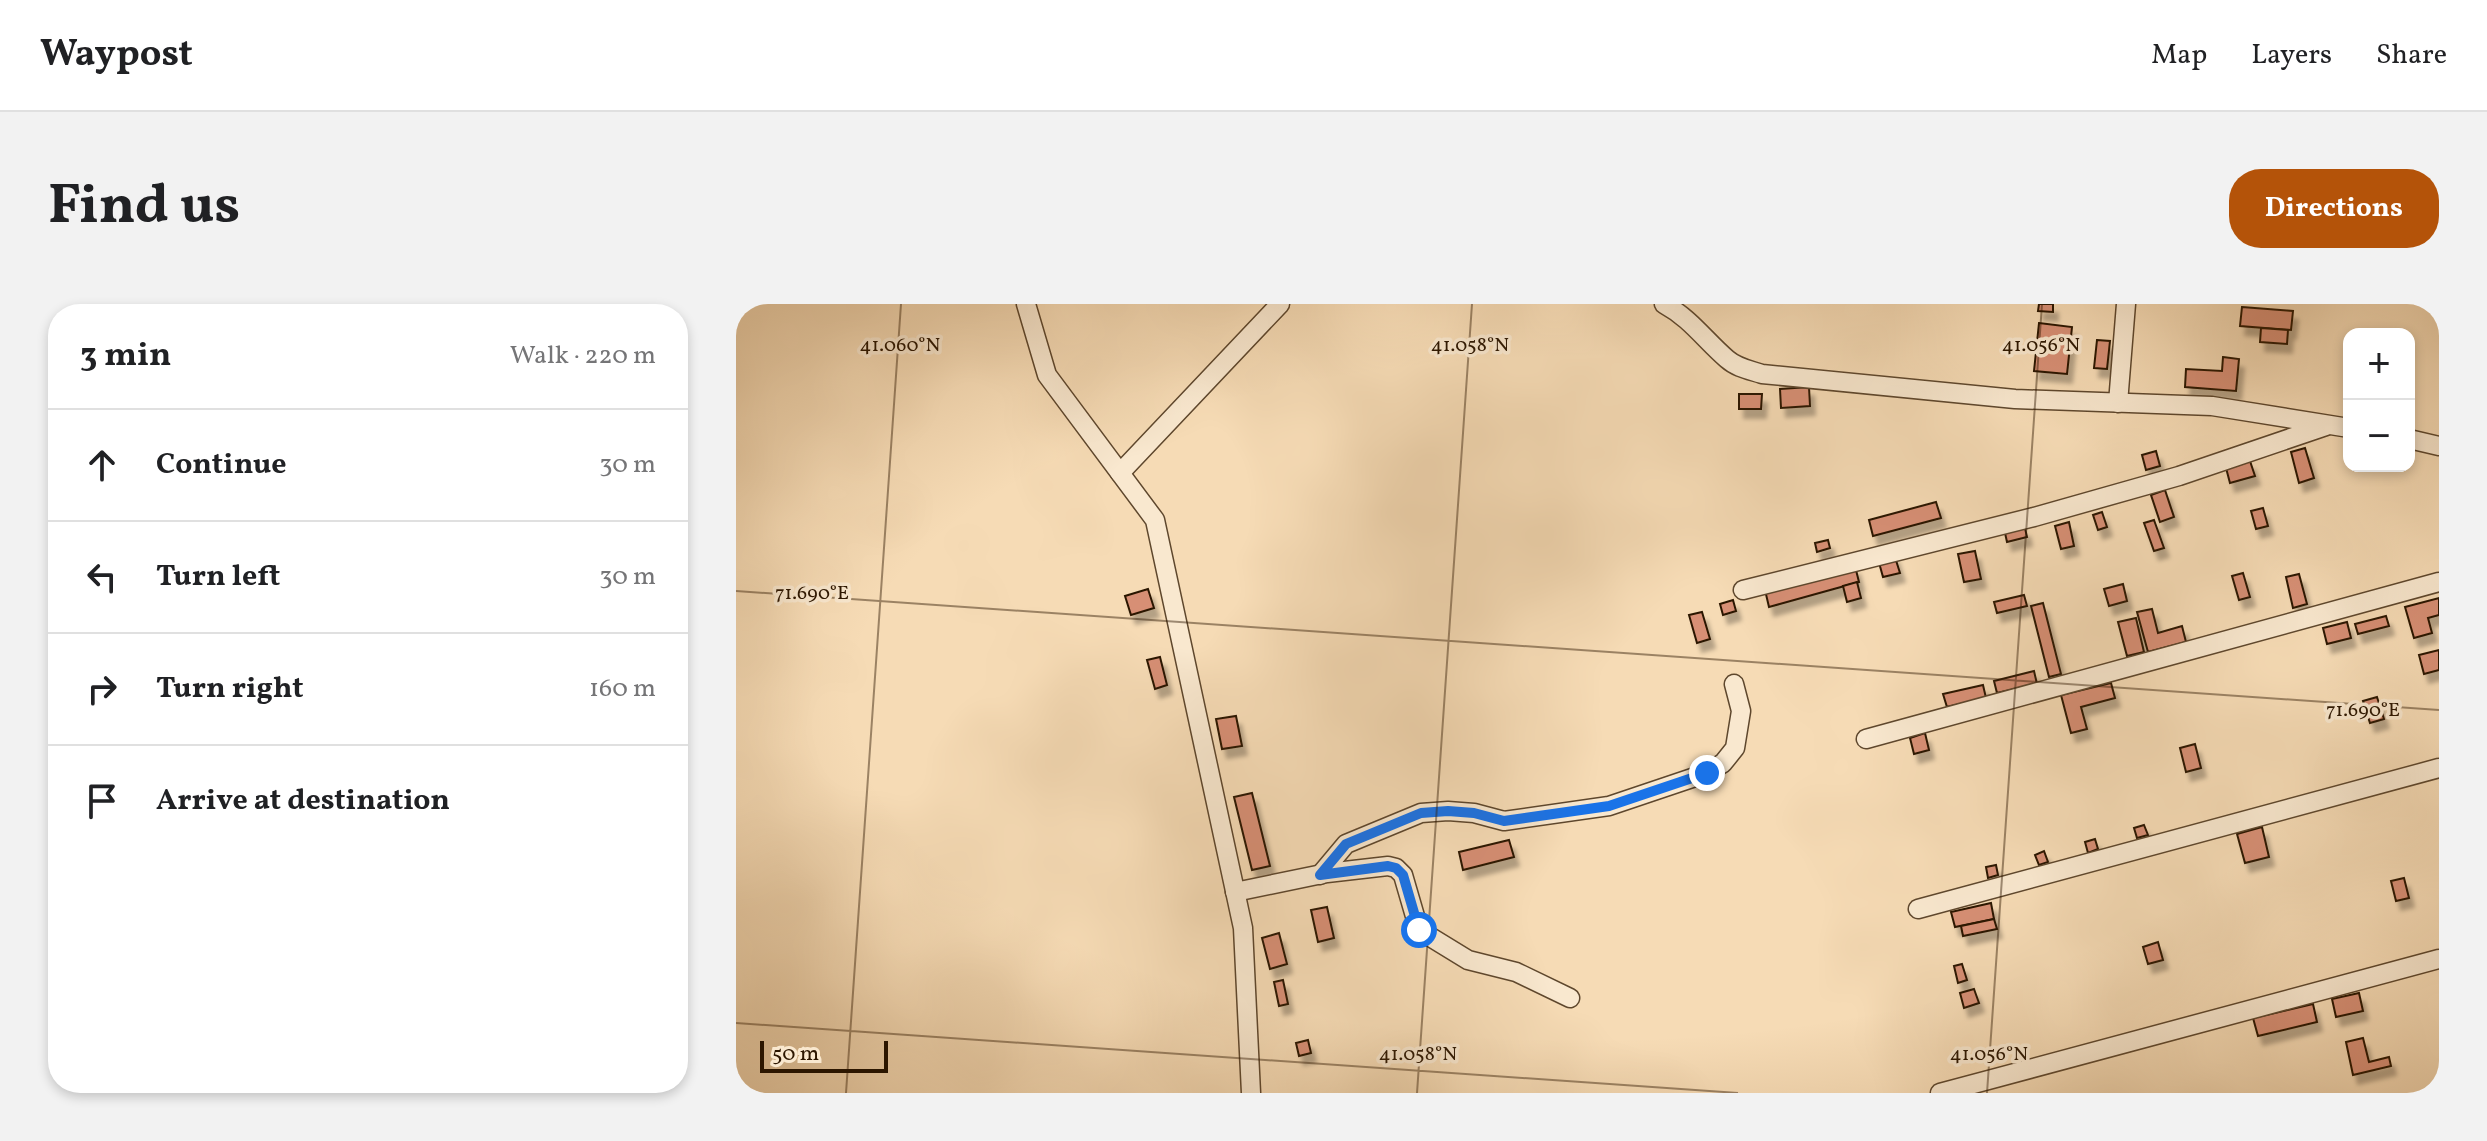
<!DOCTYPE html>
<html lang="en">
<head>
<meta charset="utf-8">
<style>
  :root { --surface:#fff; --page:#f2f2f2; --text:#202124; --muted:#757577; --line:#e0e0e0; --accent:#b45309 }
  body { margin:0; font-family:Vollkorn,serif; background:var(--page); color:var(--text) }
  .controls { position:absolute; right:24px; top:24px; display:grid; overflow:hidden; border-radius:16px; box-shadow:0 4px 12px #0003 }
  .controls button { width:72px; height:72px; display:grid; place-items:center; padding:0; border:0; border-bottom:2px solid var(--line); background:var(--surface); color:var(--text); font:40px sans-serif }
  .scale { position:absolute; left:24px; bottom:20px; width:128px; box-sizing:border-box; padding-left:8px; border:4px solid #2c1600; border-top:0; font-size:22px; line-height:28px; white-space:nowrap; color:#2c1600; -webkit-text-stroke:6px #f9e8cf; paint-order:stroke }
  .stop { position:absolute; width:24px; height:24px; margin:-18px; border:6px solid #1a73e8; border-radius:50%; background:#fff }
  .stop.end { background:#1a73e8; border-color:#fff; box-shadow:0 2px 8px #0008 }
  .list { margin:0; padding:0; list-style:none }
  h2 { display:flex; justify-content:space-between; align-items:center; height:104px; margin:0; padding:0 32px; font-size:34px }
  h2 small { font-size:26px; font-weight:400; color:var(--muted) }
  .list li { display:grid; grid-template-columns:52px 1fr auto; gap:24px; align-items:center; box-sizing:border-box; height:112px; padding:0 32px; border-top:2px solid var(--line) }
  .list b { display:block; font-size:30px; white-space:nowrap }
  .list em { font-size:26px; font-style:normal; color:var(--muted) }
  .icon { flex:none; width:44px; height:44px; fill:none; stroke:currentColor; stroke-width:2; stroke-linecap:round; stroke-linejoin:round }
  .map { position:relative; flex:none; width:1703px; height:789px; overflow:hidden; border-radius:32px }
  header { display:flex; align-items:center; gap:48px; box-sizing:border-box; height:112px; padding:0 40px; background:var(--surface); border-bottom:2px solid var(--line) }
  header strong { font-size:38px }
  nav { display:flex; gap:44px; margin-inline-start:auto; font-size:28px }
  .intro { display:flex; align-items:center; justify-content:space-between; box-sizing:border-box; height:192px; padding:0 48px }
  h1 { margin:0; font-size:56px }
  .button { padding:20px 36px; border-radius:32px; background:var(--accent); color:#fff; font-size:28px; font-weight:700 }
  main { display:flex; gap:48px; padding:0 48px }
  aside { flex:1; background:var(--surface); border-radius:32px; box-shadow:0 4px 12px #0003 }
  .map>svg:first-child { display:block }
</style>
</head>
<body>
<header>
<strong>Waypost</strong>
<nav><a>Map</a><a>Layers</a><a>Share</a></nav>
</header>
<div class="intro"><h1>Find us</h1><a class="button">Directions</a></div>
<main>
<aside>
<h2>3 min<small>Walk · 220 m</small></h2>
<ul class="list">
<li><svg class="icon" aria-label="ahead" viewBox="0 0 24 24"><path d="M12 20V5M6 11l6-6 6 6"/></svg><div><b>Continue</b></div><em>30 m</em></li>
<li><svg class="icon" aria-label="left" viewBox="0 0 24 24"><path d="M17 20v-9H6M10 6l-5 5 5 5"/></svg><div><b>Turn left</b></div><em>30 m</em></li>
<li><svg class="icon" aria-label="right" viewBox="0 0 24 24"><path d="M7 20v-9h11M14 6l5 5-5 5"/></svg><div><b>Turn right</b></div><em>160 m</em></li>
<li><svg class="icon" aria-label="arrive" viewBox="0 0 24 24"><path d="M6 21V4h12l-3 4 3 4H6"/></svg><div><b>Arrive at destination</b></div></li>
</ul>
</aside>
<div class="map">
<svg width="1703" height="789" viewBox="0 0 1703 789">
  <defs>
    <filter id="shadow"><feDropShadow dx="5" dy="9" stdDeviation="2" flood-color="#0004"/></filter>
  </defs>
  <rect width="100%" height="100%" fill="#f6dbb5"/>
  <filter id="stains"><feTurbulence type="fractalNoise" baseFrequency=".0025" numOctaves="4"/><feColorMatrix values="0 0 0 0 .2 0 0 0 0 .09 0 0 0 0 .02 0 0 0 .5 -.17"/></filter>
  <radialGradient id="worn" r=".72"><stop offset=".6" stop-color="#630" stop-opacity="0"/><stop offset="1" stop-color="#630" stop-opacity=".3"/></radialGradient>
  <g fill="#d78f74" stroke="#2c1600" stroke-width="2" filter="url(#shadow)">
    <path d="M 1303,0 L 1317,0 L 1317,8 L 1302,7 Z"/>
    <path d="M 1506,3 L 1557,7 L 1555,26 L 1504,22 Z"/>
    <path d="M 1303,19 L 1336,23 L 1331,70 L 1298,67 Z"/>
    <path d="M 1525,24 L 1552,26 L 1551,40 L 1524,38 Z"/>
    <path d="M 1361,36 L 1374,37 L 1371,65 L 1358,64 Z"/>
    <path d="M 1487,53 L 1503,55 L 1500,87 L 1449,83 L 1450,65 L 1486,67 Z"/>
    <path d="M 1073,83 L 1074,102 L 1045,104 L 1044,85 Z"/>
    <path d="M 1003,90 L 1026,90 L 1025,105 L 1003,105 Z"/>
    <path d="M 1569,144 L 1578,174 L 1563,179 L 1555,148 Z"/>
    <path d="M 1420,147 L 1424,162 L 1410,166 L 1406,151 Z"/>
    <path d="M 1514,157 L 1519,172 L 1494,179 L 1490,164 Z"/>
    <path d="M 1429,186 L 1438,213 L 1424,218 L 1415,191 Z"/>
    <path d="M 1200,198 L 1205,214 L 1137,232 L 1133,216 Z"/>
    <path d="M 1527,204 L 1532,222 L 1520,225 L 1515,207 Z"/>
    <path d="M 1366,208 L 1371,223 L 1362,226 L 1357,211 Z"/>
    <path d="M 1418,216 L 1428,244 L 1418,247 L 1408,219 Z"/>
    <path d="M 1333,218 L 1338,242 L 1325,245 L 1319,222 Z"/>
    <path d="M 1289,224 L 1291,233 L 1271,238 L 1269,229 Z"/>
    <path d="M 1092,236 L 1094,244 L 1081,248 L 1079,239 Z"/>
    <path d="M 1239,247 L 1245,275 L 1228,278 L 1222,250 Z"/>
    <path d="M 1158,250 L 1164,269 L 1147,273 L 1142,255 Z"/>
    <path d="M 1119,262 L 1123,278 L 1033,303 L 1029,286 Z"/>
    <path d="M 1507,269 L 1514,293 L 1503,296 L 1496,272 Z"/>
    <path d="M 1563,270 L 1571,300 L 1557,304 L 1550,273 Z"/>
    <path d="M 1121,278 L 1125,294 L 1111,298 L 1107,282 Z"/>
    <path d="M 1387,280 L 1391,297 L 1373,302 L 1368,285 Z"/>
    <path d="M 412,285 L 418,304 L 395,311 L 389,292 Z"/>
    <path d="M 1288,291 L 1291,302 L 1261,309 L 1258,298 Z"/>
    <path d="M 1703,294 L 1703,311 L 1692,314 L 1696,329 L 1678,334 L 1669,303 Z"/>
    <path d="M 997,296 L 1000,307 L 987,311 L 984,300 Z"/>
    <path d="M 1307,299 L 1325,370 L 1313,373 L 1295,302 Z"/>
    <path d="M 1416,305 L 1422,329 L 1446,322 L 1450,338 L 1412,348 L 1401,308 Z"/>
    <path d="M 966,308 L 974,335 L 961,339 L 953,311 Z"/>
    <path d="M 1650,312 L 1653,322 L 1622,330 L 1619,320 Z"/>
    <path d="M 1400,314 L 1408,348 L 1391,352 L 1382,318 Z"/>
    <path d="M 1611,318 L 1615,334 L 1591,340 L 1587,324 Z"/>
    <path d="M 1703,346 L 1703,366 L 1688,370 L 1683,351 Z"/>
    <path d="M 424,353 L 431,381 L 419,385 L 411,356 Z"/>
    <path d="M 1298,367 L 1301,380 L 1261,389 L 1258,377 Z"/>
    <path d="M 1375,379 L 1379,394 L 1345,403 L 1351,425 L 1335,429 L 1325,391 Z"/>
    <path d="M 1247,381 L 1250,394 L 1211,403 L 1207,390 Z"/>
    <path d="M 1641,393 L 1648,415 L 1634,419 L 1627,397 Z"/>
    <path d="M 500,412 L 506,442 L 486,445 L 480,415 Z"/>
    <path d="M 1189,429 L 1193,446 L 1178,450 L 1174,434 Z"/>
    <path d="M 1459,440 L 1465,464 L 1450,468 L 1444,444 Z"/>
    <path d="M 516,489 L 534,562 L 516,566 L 498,493 Z"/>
    <path d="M 1408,521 L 1412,531 L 1401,534 L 1398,524 Z"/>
    <path d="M 1526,523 L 1533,553 L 1509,559 L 1501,530 Z"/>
    <path d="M 1359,535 L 1362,545 L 1352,549 L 1349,538 Z"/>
    <path d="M 773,536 L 778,553 L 727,566 L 723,548 Z"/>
    <path d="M 1308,547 L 1312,558 L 1303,561 L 1299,551 Z"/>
    <path d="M 1260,561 L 1262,571 L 1252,574 L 1250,563 Z"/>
    <path d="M 1668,574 L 1673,594 L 1660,597 L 1655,577 Z"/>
    <path d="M 1255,599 L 1258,615 L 1219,623 L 1215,608 Z"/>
    <path d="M 591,603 L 598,634 L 582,638 L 575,606 Z"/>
    <path d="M 1258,615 L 1261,625 L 1227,632 L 1225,622 Z"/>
    <path d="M 543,629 L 551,660 L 534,665 L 526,634 Z"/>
    <path d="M 1422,638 L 1427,656 L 1412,660 L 1407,643 Z"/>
    <path d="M 1226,660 L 1231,676 L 1222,679 L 1218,662 Z"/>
    <path d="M 547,676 L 552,700 L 543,702 L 538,678 Z"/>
    <path d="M 1238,685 L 1243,699 L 1228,704 L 1224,689 Z"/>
    <path d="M 1623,689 L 1627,707 L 1600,713 L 1596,695 Z"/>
    <path d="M 1577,700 L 1581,718 L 1522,732 L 1517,714 Z"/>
    <path d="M 1627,734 L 1633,758 L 1653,753 L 1655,762 L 1617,771 L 1610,738 Z"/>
    <path d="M 572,736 L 575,749 L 563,752 L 560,739 Z"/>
  </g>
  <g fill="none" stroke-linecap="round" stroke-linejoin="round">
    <g stroke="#5e472d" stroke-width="21">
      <g id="minor">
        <path d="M 290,0 L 311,71 L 419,216 L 507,624 L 515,789"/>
        <path d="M 928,0 C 954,14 969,36 991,55 C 1001,64 1014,66 1026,70 L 1279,95 L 1476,102 L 1613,124"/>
        <path d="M 1382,99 L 1390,0"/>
        <path d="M 1673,135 L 1703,142"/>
        <path d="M 384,169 L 544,0"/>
        <path d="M 1007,286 L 1298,213 L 1443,172 L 1590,122"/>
        <path d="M 1130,435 L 1703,278"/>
        <path d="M 584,571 L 610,540 L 685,509 L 712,507 L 738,509 L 768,517 L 873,502 L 971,469 L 987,459 L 999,444 L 1005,407 L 998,380"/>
        <path d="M 499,588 L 591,569 L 652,562 L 660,564 L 667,571 L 683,626 L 732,656 L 780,668 L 834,694"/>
        <path d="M 1182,605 L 1703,464"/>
        <path d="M 1204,789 L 1703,655"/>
      </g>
    </g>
    <use href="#minor" stroke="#f9e8cf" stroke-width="18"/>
  </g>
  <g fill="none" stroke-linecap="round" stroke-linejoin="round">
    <path stroke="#1a73e8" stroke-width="10" d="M 683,626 L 667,571 L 660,564 L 652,562 L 584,571 L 610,540 L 685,509 L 712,507 L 738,509 L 768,517 L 873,502 L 971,469"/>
  </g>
  <path fill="none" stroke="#2c1600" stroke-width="2" stroke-opacity="0.45" d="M 0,287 L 1703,406M 0,719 L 1002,789M 110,789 L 165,0M 681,789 L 736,0M 1251,789 L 1306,0"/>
  <g font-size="20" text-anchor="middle" fill="#2c1600" stroke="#f9e8cf" stroke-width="7" stroke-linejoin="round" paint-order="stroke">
    <text x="164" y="47">41.060°N</text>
    <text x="734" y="47">41.058°N</text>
    <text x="1305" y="47">41.056°N</text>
    <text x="76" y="295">71.690°E</text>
    <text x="1627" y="412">71.690°E</text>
    <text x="682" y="756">41.058°N</text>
    <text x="1253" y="756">41.056°N</text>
  </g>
  <rect width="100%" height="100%" filter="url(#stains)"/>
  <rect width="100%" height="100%" fill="url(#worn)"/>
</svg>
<div class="controls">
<button>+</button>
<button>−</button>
</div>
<div class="scale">50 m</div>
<div class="stop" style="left:683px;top:626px"></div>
<div class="stop end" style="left:971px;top:469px"></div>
</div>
</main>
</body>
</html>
